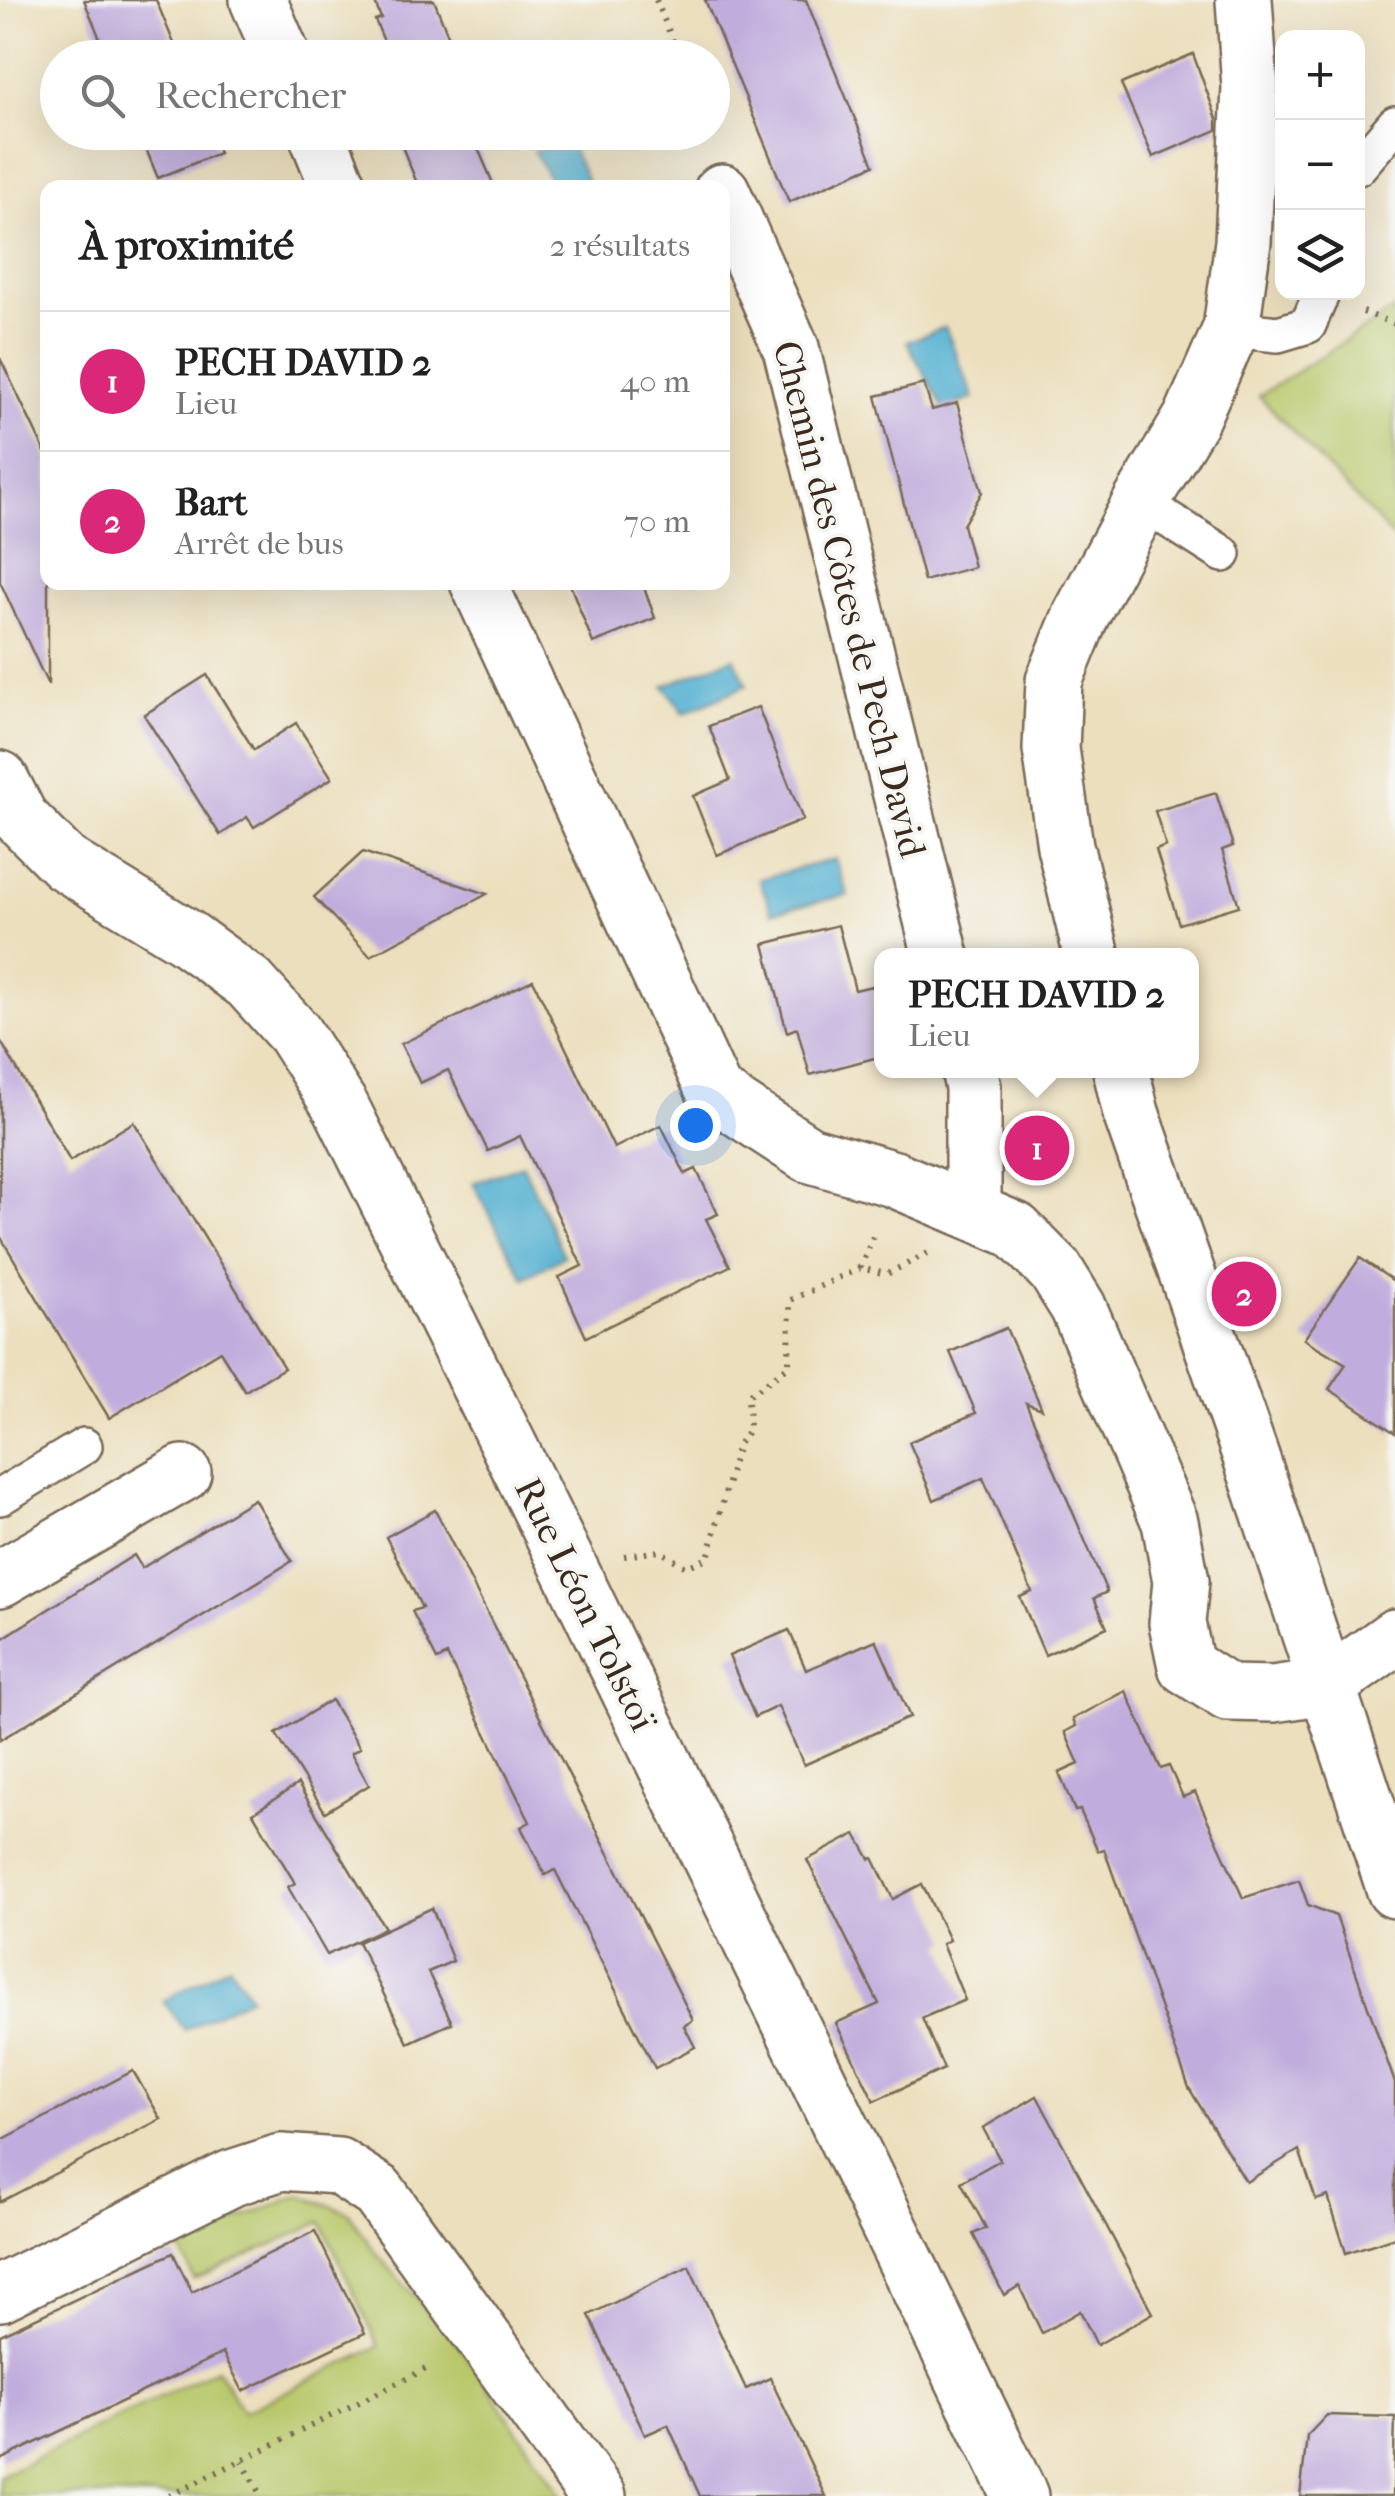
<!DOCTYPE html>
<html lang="fr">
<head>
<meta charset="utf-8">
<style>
  :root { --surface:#fff; --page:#f6f6f6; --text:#222; --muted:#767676; --line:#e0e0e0; --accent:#db2777 }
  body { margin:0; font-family:"IM FELL French Canon",serif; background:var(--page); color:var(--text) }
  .controls { position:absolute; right:30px; top:30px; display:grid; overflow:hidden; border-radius:20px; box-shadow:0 10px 40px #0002 }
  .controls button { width:90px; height:90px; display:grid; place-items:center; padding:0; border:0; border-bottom:2px solid var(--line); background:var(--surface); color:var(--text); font:50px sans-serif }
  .you { position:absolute; left:695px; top:1125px; width:35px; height:35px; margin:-25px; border:8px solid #fff; border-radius:50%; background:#1a73e8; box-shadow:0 0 0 15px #1a73e833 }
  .badge { display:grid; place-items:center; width:65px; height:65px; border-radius:50%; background:var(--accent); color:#fff; font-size:32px; font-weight:700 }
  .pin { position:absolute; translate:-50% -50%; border:5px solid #fff; box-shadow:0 2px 10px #0006 }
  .popup { position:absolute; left:874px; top:948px; width:325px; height:130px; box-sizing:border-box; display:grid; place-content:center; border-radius:20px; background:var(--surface); filter:drop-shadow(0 2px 8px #0005); font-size:32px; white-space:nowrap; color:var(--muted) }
  .popup b { font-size:38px; color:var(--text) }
  .popup::after { content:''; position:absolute; left:50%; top:100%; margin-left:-20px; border:20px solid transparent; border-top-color:var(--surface) }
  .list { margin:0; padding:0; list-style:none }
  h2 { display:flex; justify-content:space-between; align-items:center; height:130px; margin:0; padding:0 40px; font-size:42px }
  h2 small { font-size:32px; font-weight:400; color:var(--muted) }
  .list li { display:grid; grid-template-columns:65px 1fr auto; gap:30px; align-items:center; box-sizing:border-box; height:140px; padding:0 40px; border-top:2px solid var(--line) }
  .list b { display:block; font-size:38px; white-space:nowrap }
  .list p { margin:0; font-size:32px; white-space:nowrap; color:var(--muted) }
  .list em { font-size:32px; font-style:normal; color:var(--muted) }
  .icon { flex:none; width:55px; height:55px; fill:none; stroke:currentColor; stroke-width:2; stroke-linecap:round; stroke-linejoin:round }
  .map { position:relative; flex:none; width:1395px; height:2496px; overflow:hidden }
  .search { position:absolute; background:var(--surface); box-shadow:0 10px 40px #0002; left:40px; top:40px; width:690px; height:110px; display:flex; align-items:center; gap:25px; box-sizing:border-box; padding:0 35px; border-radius:55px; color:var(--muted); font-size:38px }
  .panel { position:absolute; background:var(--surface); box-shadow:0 10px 40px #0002; left:40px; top:180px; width:690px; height:410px; border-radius:20px }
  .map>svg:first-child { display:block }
</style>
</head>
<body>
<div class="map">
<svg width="1395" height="2496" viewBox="0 0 1395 2496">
  <rect width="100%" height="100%" fill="#f6f6f2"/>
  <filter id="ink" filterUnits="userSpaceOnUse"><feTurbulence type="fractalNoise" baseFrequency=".01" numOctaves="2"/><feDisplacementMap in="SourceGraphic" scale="20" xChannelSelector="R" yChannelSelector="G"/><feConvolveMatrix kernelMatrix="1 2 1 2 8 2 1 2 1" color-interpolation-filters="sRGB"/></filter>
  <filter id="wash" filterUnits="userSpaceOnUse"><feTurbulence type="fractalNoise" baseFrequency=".0048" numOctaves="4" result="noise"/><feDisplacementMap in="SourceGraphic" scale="40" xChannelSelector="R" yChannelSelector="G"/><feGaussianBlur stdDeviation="2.25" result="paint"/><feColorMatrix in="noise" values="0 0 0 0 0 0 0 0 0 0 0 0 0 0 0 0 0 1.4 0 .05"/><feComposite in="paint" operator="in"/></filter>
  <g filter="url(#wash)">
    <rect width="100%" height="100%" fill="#ecdfbd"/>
    <g fill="#b8c86b" stroke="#7a7944" stroke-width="2.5">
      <path d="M 1395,309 L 1395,539 L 1259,396 Z"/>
      <path d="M 299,2194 L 349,2213 L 375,2252 L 463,2350 L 562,2496 L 0,2496 L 0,2476 L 217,2369 L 243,2412 L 379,2347 L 321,2222 L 194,2280 L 179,2245 Z"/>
    </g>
    <g fill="#54b1d2" stroke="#486e78" stroke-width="2.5">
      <path d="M 567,138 L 590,187 L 554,187 L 534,151 Z"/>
      <path d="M 945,327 L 974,398 L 944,409 L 907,342 Z"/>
      <path d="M 734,657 L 747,685 L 684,713 L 664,686 Z"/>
      <path d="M 835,859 L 848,895 L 772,912 L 759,879 Z"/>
      <path d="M 523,1165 L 564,1256 L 524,1278 L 473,1183 Z"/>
      <path d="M 230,1965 L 250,1997 L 185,2030 L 163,2001 Z"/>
    </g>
    <g id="blocks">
      <g fill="#c1addd">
        <path d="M 84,0 L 156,0 L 180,58 L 108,58 Z"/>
        <path d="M 374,0 L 434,0 L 457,58 L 391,58 L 375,20 L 381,18 Z"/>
        <path d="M 705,0 L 806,0 L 874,165 L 789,202 Z"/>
        <path d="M 1193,54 L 1217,119 L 1217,130 L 1153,157 L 1121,84 Z"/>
        <path d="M 139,132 L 211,132 L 219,153 L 158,178 Z"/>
        <path d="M 396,132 L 471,132 L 495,188 L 419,188 Z"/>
        <path d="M 0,358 L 48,458 L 48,685 L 0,582 Z"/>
        <path d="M 924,384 L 932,410 L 957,403 L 982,492 L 963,525 L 974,567 L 924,581 L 876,396 Z"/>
        <path d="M 569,582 L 642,582 L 655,618 L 593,643 Z"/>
        <path d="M 207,675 L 254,750 L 296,723 L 332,778 L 254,827 L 247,817 L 220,835 L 144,715 Z"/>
        <path d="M 758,707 L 803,820 L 717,855 L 693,796 L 730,780 L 709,726 Z"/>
        <path d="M 1216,793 L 1233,846 L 1222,850 L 1239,906 L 1179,924 L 1156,850 L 1166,846 L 1155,811 Z"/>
        <path d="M 363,852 L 487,894 L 370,956 L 314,897 Z"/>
        <path d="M 838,925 L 855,990 L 872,986 L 882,1023 L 882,1056 L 810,1075 L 797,1028 L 787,1032 L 764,944 Z"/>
        <path d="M 533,980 L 614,1148 L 661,1125 L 685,1174 L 696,1169 L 718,1214 L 706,1219 L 730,1266 L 586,1337 L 559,1277 L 582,1266 L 520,1136 L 488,1151 L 448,1070 L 420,1083 L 401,1044 Z"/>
        <path d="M 0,1040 L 70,1161 L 134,1122 L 284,1368 L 245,1391 L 220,1351 L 109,1418 L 0,1236 Z"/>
        <path d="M 1360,1258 L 1395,1282 L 1395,1433 L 1329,1389 L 1346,1364 L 1304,1339 Z"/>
        <path d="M 1006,1328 L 1042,1409 L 1026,1403 L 1107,1592 L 1094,1598 L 1107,1627 L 1045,1655 L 1020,1597 L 1032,1592 L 983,1478 L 934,1500 L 909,1442 L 976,1413 L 950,1352 Z"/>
        <path d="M 254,1499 L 292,1561 L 0,1740 L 0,1640 L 134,1555 L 142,1568 Z"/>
        <path d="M 435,1510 L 693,2020 L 684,2026 L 695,2047 L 655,2068 L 555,1870 L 545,1875 L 521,1827 L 530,1822 L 447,1655 L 437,1660 L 412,1611 L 422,1608 L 386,1537 Z"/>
        <path d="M 789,1630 L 806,1670 L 876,1640 L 910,1717 L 804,1765 L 778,1706 L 755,1717 L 729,1656 Z"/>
        <path d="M 1126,1691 L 1161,1769 L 1169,1766 L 1183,1797 L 1195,1792 L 1243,1898 L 1299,1880 L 1308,1905 L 1336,1916 L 1395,2083 L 1395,2237 L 1346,2253 L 1328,2196 L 1316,2200 L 1299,2150 L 1246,2182 L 1189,2088 L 1104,1849 L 1098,1851 L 1080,1810 L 1075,1811 L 1059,1773 L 1079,1764 L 1065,1732 L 1076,1726 L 1073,1719 Z"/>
        <path d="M 331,1700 L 360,1748 L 351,1753 L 369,1785 L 325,1812 L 276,1734 Z"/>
        <path d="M 298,1784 L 385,1928 L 327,1955 L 288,1887 L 295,1883 L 253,1813 Z"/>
        <path d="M 856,1834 L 870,1859 L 873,1858 L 893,1899 L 922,1884 L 949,1940 L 942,1944 L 965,2000 L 922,2018 L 944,2069 L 874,2101 L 836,2023 L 879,2004 L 807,1860 Z"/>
        <path d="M 432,1908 L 453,1961 L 428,1972 L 452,2023 L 408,2043 L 358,1942 Z"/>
        <path d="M 133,2071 L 161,2119 L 0,2202 L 0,2141 Z"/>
        <path d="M 1037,2096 L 1153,2313 L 1097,2345 L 1080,2311 L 1042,2333 L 1019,2286 L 1004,2295 L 973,2234 L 986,2228 L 961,2182 L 1000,2160 L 983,2128 Z"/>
        <path d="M 315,2231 L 365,2333 L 243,2391 L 223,2353 L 0,2460 L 0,2335 L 173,2253 L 192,2292 Z"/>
        <path d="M 689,2266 L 746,2389 L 770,2378 L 826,2496 L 700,2496 L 668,2425 L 645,2435 L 589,2315 Z"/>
        <path d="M 1327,2415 L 1395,2417 L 1393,2496 L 1300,2496 L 1307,2436 Z"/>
      </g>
    </g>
  </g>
  <g filter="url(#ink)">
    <use href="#blocks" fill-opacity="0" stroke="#796956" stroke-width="2.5"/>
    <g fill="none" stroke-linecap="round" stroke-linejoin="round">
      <g stroke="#796956" stroke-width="40">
        <g id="service">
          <path d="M 1358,167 L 1395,124"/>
          <path d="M 1231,329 L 1278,334 L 1308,325 L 1322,292"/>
          <path d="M 1141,502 L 1223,554"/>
          <path d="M 0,1497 L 84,1446"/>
        </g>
      </g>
      <g stroke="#796956" stroke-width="60">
        <g id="minor">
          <path d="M 258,0 L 283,58"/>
          <path d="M 316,132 L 339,188"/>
          <path d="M 722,192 L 791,348 L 941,956"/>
          <path d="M 478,582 L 715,1093 L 808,1154 L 894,1179 L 1015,1230 L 1055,1270 L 1078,1307 L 1170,1522 L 1181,1581 L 1177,1623 L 1186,1666 L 1228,1693 L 1273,1694 L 1327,1686 L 1395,1637"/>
          <path d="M 0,779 L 20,818 L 65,863 L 186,937 L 249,983 L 294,1033 L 341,1107 L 571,1571 L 1020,2496"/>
          <path d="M 1092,956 L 1065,846 L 1051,749 L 1054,681 L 1081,615 L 1141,502 L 1191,419 L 1231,329 L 1243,242 L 1250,87 L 1244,0"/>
          <path d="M 969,1070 L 973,1087 L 973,1212"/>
          <path d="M 1121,1070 L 1131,1113 L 1250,1454 L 1395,1890"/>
          <path d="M 0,1579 L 183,1473"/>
          <path d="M 0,2293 L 232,2178 L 281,2162 L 338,2166 L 378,2192 L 598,2496"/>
        </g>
      </g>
      <g stroke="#796956" stroke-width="6" stroke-dasharray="2.5 8" stroke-linecap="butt">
        <path d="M 656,0 L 680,58"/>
        <path d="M 1363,312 L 1395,324"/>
        <path d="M 860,1268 L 875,1232"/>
        <path d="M 624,1556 L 660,1551 L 686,1567 L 708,1558 L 738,1444 L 749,1430 L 748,1396 L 789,1366 L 790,1300 L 860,1268 L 887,1274 L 928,1253"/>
        <path d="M 242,2461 L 261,2496"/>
        <path d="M 169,2496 L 432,2366"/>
      </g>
      <use href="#service" stroke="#fff" stroke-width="35"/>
      <use href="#minor" stroke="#fff" stroke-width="55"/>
    </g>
  </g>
  <g text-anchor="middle" stroke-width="8" stroke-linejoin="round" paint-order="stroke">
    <g font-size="38" fill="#3b2a1e" stroke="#f6f6f2">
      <text transform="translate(850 599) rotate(76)" y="13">Chemin des Côtes de Pech David</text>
      <text transform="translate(586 1604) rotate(64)" y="13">Rue Léon Tolstoï</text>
    </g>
  </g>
</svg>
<div class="controls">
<button>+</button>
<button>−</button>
<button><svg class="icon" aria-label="layers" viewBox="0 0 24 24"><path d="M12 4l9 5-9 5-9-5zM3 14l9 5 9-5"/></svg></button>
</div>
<div class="you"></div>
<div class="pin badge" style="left:1037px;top:1148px">1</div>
<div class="popup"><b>PECH DAVID 2</b>Lieu</div>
<div class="pin badge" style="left:1244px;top:1294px">2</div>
<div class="search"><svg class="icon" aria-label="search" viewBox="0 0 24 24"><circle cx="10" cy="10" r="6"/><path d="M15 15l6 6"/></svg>Rechercher</div>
<section class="panel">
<h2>À proximité<small>2 résultats</small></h2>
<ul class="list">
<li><span class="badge">1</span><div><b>PECH DAVID 2</b><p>Lieu</p></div><em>40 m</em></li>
<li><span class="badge">2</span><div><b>Bart</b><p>Arrêt de bus</p></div><em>70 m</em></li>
</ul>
</section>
</div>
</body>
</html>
